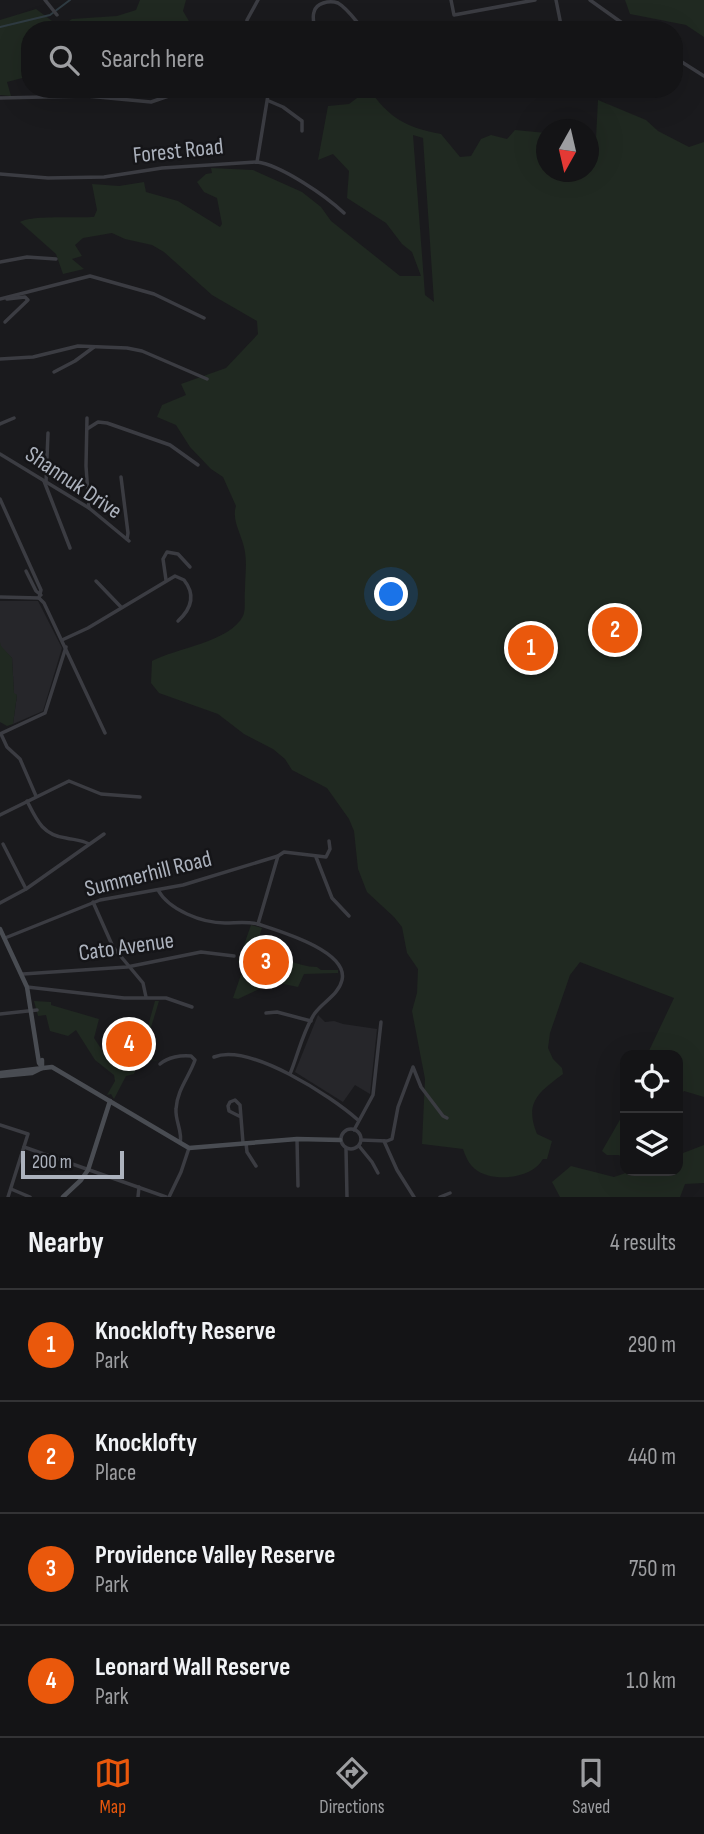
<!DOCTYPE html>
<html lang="en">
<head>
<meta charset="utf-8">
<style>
  :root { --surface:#141416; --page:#212123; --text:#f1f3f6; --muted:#9d9ea1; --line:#333335; --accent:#ea580c }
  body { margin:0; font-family:"Sofia Sans Condensed",sans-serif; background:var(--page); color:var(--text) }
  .controls { position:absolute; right:21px; bottom:21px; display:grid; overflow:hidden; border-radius:14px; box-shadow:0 7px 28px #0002 }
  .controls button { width:63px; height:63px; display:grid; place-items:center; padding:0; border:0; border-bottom:2px solid var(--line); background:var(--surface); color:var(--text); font:35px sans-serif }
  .compass { position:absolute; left:536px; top:119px; width:63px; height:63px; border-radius:50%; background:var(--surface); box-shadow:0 7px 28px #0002; rotate:188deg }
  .scale { position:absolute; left:21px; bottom:18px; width:103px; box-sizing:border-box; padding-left:7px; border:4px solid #acb2bd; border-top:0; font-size:19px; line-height:24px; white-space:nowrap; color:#acb2bd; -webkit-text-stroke:5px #151518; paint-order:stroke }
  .you { position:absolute; left:392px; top:595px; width:24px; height:24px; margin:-18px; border:5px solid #fff; border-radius:50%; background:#1a73e8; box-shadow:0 0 0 10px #1a73e833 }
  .badge { display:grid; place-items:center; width:46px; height:46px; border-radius:50%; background:var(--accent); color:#fff; font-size:23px; font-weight:700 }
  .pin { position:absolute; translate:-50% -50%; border:4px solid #fff; box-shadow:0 2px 7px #0006 }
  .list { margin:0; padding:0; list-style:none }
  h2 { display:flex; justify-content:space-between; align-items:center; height:91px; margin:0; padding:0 28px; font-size:30px }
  h2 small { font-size:23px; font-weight:400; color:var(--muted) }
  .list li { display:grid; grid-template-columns:46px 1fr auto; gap:21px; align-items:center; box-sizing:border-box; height:112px; padding:0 28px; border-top:2px solid var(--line) }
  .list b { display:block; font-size:26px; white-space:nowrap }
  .list p { margin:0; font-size:23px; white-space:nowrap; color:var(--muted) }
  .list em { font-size:23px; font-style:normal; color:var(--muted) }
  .icon { flex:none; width:38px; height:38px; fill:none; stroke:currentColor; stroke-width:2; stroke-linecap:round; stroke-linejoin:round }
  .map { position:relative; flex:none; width:704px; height:1197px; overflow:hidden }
  .search { position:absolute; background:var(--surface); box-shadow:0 7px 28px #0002; left:21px; right:21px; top:21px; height:77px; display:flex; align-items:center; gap:18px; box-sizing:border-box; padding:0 24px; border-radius:28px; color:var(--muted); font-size:26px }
  .sheet { height:539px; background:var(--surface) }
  nav { display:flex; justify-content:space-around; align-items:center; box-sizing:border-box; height:98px; border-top:2px solid var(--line); background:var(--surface); font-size:19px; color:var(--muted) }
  nav a { display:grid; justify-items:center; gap:4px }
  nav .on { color:var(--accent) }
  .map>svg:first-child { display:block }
</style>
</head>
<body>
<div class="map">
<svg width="704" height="1197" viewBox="0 0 704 1197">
  <rect width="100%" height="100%" fill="#1a1a1d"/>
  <g fill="#26262a">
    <path d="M 0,601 L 38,601 L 62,648 L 43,711 L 13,724 L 17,695 L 14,694 L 12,658 L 0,646 Z"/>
    <path d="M 318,1015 L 325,1022 L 334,1021 L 343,1024 L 377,1029 L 370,1094 L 355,1085 L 343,1102 L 295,1072 Z"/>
  </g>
  <g fill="#202921" fill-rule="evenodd">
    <path d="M 140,0 L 186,0 L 183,11 L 194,30 L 30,30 L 30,76 L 7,82 L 11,96 L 0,95 L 0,20 L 36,9 L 60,27 L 72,19 L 117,16 L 136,10 Z"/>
    <path d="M 625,0 L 704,0 L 704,37 L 686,25 L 630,14 Z"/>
    <path d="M 369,89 C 389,118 407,128 441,134 L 460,157 L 471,156 L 481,139 L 491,135 L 507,139 L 515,130 L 546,133 L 546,172 L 588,172 L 589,138 L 596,138 L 598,100 L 646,120 L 658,131 L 689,147 L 704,142 L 704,1097 L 684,1091 L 678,1097 L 678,1055 L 647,1055 L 674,998 L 580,962 L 570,975 L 550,1033 L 548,1048 L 553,1059 L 562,1068 L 563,1074 C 539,1092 524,1102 537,1134 L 552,1141 L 547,1159 L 543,1159 C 532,1179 492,1183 475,1169 C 468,1163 466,1157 463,1149 L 422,1144 L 425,1079 L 412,1011 L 417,993 L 418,969 L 407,953 L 402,927 L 394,917 L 367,892 L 358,869 L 354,831 L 349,819 L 327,788 L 292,770 L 285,759 L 273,749 L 244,734 L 218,714 L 159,693 L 151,683 L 152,661 C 176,648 230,642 243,616 C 246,609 244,598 245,590 C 245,577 247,564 245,552 C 243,536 231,521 236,506 L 223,477 L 211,469 L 190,447 L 176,425 L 157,417 L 162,405 L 186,395 L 181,384 L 226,368 L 258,334 L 257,321 L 212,295 L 164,252 L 152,245 L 125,239 L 112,233 L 83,238 L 75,245 L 82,256 L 72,259 L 84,269 L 63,274 L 56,254 L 20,222 C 30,215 77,218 94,217 L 97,210 L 92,184 L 119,186 L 144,182 L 146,192 L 178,201 L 220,227 L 222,224 L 217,198 L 204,192 L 197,182 L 206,174 L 212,173 L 211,168 L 253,170 L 302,192 L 321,207 L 331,221 L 400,276 L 421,276 L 412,252 L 402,244 L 386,223 L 347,198 L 349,171 L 333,154 L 318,160 L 328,106 L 349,104 ZM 413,135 L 423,138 L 434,302 L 425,295 Z"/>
    <path d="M 0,642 L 1,646 L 12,658 L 14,693 L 17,695 L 13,724 L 7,726 L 0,722 Z"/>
    <path d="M 251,925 L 262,928 L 256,947 C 277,954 296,967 317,967 L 321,970 L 338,970 L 338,973 L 304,974 L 298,987 L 274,982 L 238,999 L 233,998 L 244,966 L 238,962 Z"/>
    <path d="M 34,1001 L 51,1002 L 51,1005 L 99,1019 L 94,1038 L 102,1050 L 109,1053 L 115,1032 L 135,1035 L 136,1031 L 146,1033 L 155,1001 L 159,1001 L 142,1057 L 159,1061 L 142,1059 L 138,1062 L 134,1074 L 126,1076 L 114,1099 L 111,1094 L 107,1095 L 115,1081 L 114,1075 L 95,1060 L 76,1030 L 68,1036 L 50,1031 L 46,1015 L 38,1016 Z"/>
    <path d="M 625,1111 L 625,1160 L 619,1155 L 607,1155 L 602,1151 Z"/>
    <path d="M 704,1145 L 704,1183 L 685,1184 L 680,1197 L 560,1197 L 552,1182 L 571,1166 L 614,1177 L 632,1171 L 678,1171 L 678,1155 Z"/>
  </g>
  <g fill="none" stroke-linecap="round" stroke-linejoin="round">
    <path stroke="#2f3b42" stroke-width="2" d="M 0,27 L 50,15 L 70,0"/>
    <g stroke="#3b3c42" stroke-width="3.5">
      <path d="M 45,0 L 57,15"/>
      <path d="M 451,0 L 454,15 L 535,0"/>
      <path d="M 556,0 L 562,30"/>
      <path d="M 590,0 L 632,30"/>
      <path d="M 246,30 L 247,20 L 258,0"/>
      <path d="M 315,30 C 314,24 312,18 314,12 C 316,3 329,0 338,3 C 347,8 355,20 362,28"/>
      <path d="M 674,57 L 704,76"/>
      <path d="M 0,98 L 87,96 L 151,102 L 189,89"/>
      <path d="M 269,101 L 283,107 L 302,121 L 302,131"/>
      <path d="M 257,162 L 269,89"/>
      <path d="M 0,174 L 48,178 L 104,177 L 162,168 L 257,162 C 281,165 326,196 344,213"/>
      <path d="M 0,262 L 27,257 L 56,259"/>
      <path d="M 0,299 L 90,276 L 154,294 L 204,318"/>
      <path d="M 5,322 L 28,300 L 25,297 L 7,299"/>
      <path d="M 0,359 L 33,357 L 78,346 L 127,348 L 142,351 L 207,379"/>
      <path d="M 54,372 L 75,361 L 94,347"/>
      <path d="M 87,418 L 86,466 L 89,508"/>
      <path d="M 0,424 L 14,418"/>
      <path d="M 87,429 L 98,422 L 107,423 L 170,445 L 198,465"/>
      <path d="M 0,454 L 89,508 L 129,541"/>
      <path d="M 121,477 L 128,533 L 127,539"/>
      <path d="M 44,481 L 70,548"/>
      <path d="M 46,482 L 48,433"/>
      <path d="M 0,499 L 41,590 L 39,598 L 44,603 L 105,733"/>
      <path d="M 26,571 L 36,591 L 41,595"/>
      <path d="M 166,580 L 163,559 L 167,552 L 178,554 L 190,567"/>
      <path d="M 96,581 L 121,607"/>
      <path d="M 0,597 L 39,598"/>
      <path d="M 62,640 L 88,628 L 175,576 L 184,580 C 196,595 191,609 178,621"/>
      <path d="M 0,734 L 45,713 L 66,647"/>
      <path d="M 1,734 L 7,747 L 20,759 L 36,796"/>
      <path d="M 27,801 C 37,821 43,835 66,838 C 75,840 82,840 89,844"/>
      <path d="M 0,815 L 69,781 L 101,794 L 140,797"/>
      <path d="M 3,844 L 26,889"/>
      <path d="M 316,857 L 332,898 L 349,916"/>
      <path d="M 158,890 C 169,910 202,923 225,923 C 236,923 246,921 258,924 L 278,856"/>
      <path d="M 93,902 L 113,947 L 143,983 L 146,997"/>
      <path d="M 0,903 L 26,889 L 104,834"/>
      <path d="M 258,924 C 279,931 349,951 342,980 C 339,994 323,1002 315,1013 C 303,1030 298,1055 290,1074"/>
      <path d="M 5,938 L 100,900 L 183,885 L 278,856 L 284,852 L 326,857 L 330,849 L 329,841"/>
      <path d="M 23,974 L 127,967 L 201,952 L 234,956"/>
      <path d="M 27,987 L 124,998 L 166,998 L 192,1007"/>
      <path d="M 266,1013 L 277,1012 L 311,1021"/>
      <path d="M 0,1014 L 37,1010"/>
      <path d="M 214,1057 C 250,1043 331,1096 358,1120"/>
      <path d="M 160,1064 C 168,1057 181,1055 191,1056 L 195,1060 C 189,1077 177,1090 176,1109 C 175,1121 183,1132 180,1143"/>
      <path d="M 241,1117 L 229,1111 L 228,1106 L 230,1102 L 235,1100 L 240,1105 L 243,1143"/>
      <path d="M 0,1125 L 28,1134 L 8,1197"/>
      <circle cx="351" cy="1139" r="10"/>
      <path d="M 354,1130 L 373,1095 L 381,1022"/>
      <path d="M 297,1139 L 298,1186"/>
      <path d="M 361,1140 L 387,1141 L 392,1139 L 398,1107 L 413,1067 L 421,1087 L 443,1116 L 447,1118"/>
      <path d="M 384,1141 L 397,1170 L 414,1197"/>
      <path d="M 246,1143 L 247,1152 L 256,1166"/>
      <path d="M 359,1146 L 372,1162 L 378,1173"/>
      <path d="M 24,1147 L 166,1197"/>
      <path d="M 346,1149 L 347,1197"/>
      <path d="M 11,1189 L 30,1197"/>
      <path d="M 138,1197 L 139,1187"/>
      <path d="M 169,1197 L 181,1172 L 189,1148"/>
      <path d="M 440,1197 L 450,1193"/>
    </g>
    <g stroke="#494c52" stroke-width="4.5">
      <path d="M 0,929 L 27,987 L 39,1063 L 42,1067"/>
      <path d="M 42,1060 L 42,1067"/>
      <path d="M 0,1073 L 52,1067 L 189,1148 L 297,1139 L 340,1140"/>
      <path d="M 0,1076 L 32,1073 L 42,1068"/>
      <path d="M 63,1197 L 81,1180 L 88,1170 L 110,1101"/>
    </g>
  </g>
  <g text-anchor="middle" stroke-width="5" stroke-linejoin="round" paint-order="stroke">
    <g font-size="23" fill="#acb2bd" stroke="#151518">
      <text transform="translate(178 150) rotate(-6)" y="8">Forest Road</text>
      <text transform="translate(74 482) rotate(34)" y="8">Shannuk Drive</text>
      <text transform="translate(148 873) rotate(-14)" y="8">Summerhill Road</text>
      <text transform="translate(126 946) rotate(-8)" y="8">Cato Avenue</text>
    </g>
  </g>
</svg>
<div class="controls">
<button><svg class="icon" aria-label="locate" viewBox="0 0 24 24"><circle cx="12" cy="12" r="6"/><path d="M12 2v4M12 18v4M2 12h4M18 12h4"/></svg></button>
<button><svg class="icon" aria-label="layers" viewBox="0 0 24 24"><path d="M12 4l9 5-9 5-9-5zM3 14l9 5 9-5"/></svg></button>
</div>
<svg class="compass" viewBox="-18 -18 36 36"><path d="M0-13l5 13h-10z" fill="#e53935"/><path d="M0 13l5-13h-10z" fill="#9d9ea1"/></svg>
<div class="scale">200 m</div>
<div class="you"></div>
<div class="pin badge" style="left:531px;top:648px">1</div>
<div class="pin badge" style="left:615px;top:630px">2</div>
<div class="pin badge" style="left:266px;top:962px">3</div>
<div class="pin badge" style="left:129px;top:1044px">4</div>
<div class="search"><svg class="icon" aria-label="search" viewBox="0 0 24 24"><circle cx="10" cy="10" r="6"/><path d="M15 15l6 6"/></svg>Search here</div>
</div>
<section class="sheet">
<h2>Nearby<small>4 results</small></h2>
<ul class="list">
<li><span class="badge">1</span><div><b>Knocklofty Reserve</b><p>Park</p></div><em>290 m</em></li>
<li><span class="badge">2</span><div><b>Knocklofty</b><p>Place</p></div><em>440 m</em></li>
<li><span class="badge">3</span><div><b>Providence Valley Reserve</b><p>Park</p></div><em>750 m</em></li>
<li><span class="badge">4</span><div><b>Leonard Wall Reserve</b><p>Park</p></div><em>1.0 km</em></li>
</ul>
</section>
<nav>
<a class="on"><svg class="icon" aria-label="map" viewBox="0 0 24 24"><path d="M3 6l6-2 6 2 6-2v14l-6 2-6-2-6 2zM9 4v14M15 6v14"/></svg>Map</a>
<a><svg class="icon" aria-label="directions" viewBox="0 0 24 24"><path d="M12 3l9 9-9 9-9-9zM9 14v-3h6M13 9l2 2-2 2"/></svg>Directions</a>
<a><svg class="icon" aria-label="saved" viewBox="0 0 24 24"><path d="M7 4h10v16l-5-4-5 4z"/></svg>Saved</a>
</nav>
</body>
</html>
